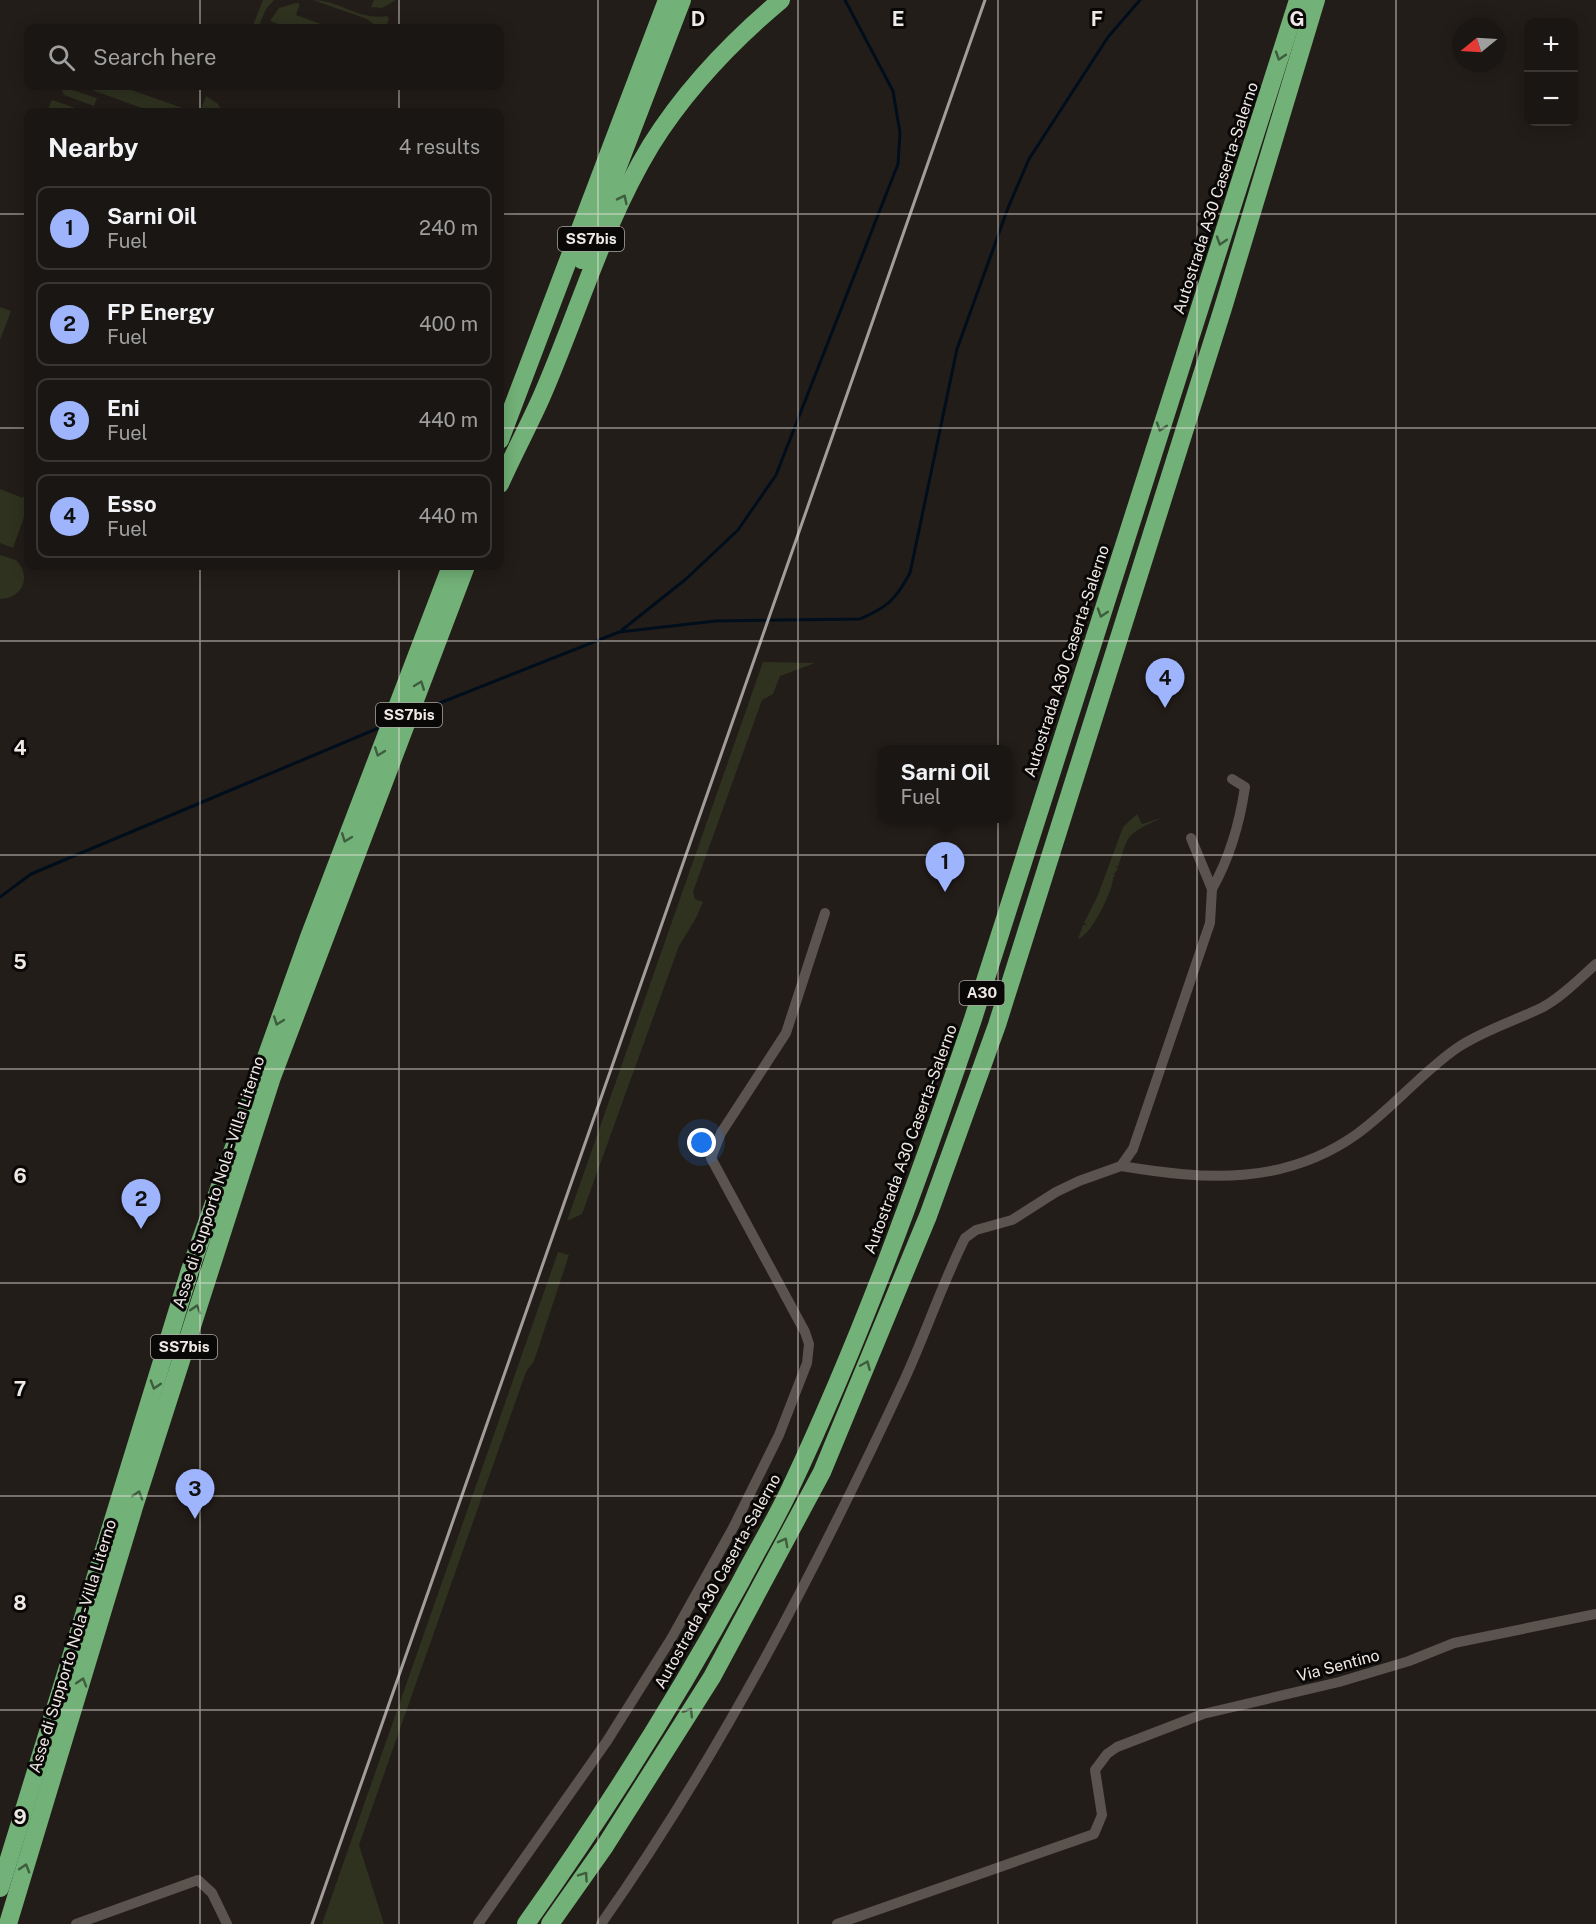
<!DOCTYPE html>
<html lang="en">
<head>
<meta charset="utf-8">
<style>
  :root { --surface:#1a1613; --page:#231f1c; --text:#f1f3f6; --muted:#9f9fa0; --line:#383533; --accent:#9eb4fd }
  body { margin:0; font-family:"Public Sans",sans-serif; background:var(--page); color:var(--text) }
  .controls { position:absolute; right:18px; top:18px; display:grid; overflow:hidden; border-radius:12px; box-shadow:0 3px 15px #0003 }
  .controls button { width:54px; height:54px; display:grid; place-items:center; padding:0; border:0; border-bottom:2px solid var(--line); background:var(--surface); color:var(--text); font:30px sans-serif }
  .compass { position:absolute; left:1452px; top:18px; width:54px; height:54px; border-radius:50%; background:var(--surface); box-shadow:0 3px 15px #0003; rotate:252deg }
  .you { position:absolute; left:702px; top:1143px; width:21px; height:21px; margin:-15px; border:4px solid #fff; border-radius:50%; background:#1a73e8; box-shadow:0 0 0 9px #1a73e833 }
  .badge { display:grid; place-items:center; width:39px; height:39px; border-radius:50%; background:var(--accent); color:#111; font-size:20px; font-weight:700 }
  .pin { position:absolute; translate:-50% -50px; filter:drop-shadow(0 2px 3px #0008) }
  .pin::after { content:''; position:absolute; top:32px; width:21px; height:18px; background:inherit; clip-path:polygon(0 0,100% 0,50% 100%) }
  .popup { position:absolute; left:878px; top:745px; width:135px; height:78px; box-sizing:border-box; display:grid; place-content:center; border-radius:12px; background:var(--surface); filter:drop-shadow(0 2px 4px #0005); font-size:20px; white-space:nowrap; color:var(--muted) }
  .popup b { font-size:22px; color:var(--text) }
  .popup::after { content:''; position:absolute; left:50%; top:100%; margin-left:-12px; border:12px solid transparent; border-top-color:var(--surface) }
  .list { margin:0; padding:0; list-style:none }
  h2 { display:flex; justify-content:space-between; align-items:center; height:78px; margin:0; padding:0 24px; font-size:26px }
  h2 small { font-size:20px; font-weight:400; color:var(--muted) }
  .list li { display:grid; grid-template-columns:39px 1fr auto; gap:18px; align-items:center; box-sizing:border-box; height:84px; margin:0 12px 12px; padding:0 12px; border:2px solid var(--line); border-radius:12px }
  .list b { display:block; font-size:22px; white-space:nowrap }
  .list p { margin:0; font-size:20px; white-space:nowrap; color:var(--muted) }
  .list em { font-size:20px; font-style:normal; color:var(--muted) }
  .icon { flex:none; width:33px; height:33px; fill:none; stroke:currentColor; stroke-width:2; stroke-linecap:round; stroke-linejoin:round }
  .map { position:relative; flex:none; width:1596px; height:1924px; overflow:hidden }
  .search { position:absolute; background:var(--surface); box-shadow:0 3px 15px #0003; left:24px; top:24px; width:480px; height:66px; display:flex; align-items:center; gap:15px; box-sizing:border-box; padding:0 21px; border-radius:12px; color:var(--muted); font-size:22px }
  .panel { position:absolute; background:var(--surface); box-shadow:0 3px 15px #0003; left:24px; top:108px; width:480px; height:462px; border-radius:12px }
  .map>svg:first-child { display:block }
</style>
</head>
<body>
<div class="map">
<svg width="1596" height="1924" viewBox="0 0 1596 1924">
  <rect width="100%" height="100%" fill="#231d19"/>
  <g fill="#2f321f">
    <path d="M 263,0 L 274,0 L 266,9 L 258,28 L 252,28 Z"/>
    <path d="M 313,0 C 339,0 360,21 387,16 L 389,19 L 385,28 L 379,28 L 367,19 Z"/>
    <path d="M 374,0 L 396,0 L 382,8 L 371,7 Z"/>
    <path d="M 296,3 L 300,4 L 296,15 L 332,28 L 289,28 L 270,21 L 279,8 Z"/>
    <path d="M 60,86 L 97,98 L 94,106 L 64,95 Z"/>
    <path d="M 81,86 L 120,86 L 194,112 L 153,112 Z"/>
    <path d="M 206,96 L 218,104 L 223,112 L 200,112 Z"/>
    <path d="M 52,100 L 87,112 L 47,112 Z"/>
    <path d="M 0,307 L 11,311 L 0,340 Z"/>
    <path d="M 28,483 L 28,506 L 13,548 L 0,543 L 0,489 L 23,498 Z"/>
    <path d="M 0,555 L 16,560 C 32,576 23,598 0,599 Z"/>
    <path d="M 763,662 L 815,663 L 780,676 L 773,694 L 762,700 L 693,892 L 695,899 L 703,902 L 696,918 L 679,946 L 582,1214 L 567,1221 Z"/>
    <path d="M 1137,814 L 1142,824 L 1161,818 C 1124,836 1130,833 1118,867 L 1115,866 L 1118,869 L 1114,874 L 1115,877 L 1113,877 C 1115,886 1092,935 1078,939 L 1083,925 L 1087,925 L 1084,923 L 1098,895 L 1123,827 Z"/>
    <path d="M 558,1252 L 569,1255 L 534,1361 L 526,1372 L 359,1845 L 384,1924 L 322,1924 Z"/>
  </g>
  <g fill="none" stroke-linecap="round" stroke-linejoin="round">
    <g stroke="#000e1c" stroke-width="3">
      <path d="M 622,630 L 686,579 L 738,530 L 776,475 L 898,164 L 900,133 L 893,91 L 845,0"/>
      <path d="M 417,712 L 619,632 L 716,621 L 860,619 C 888,607 896,599 910,573 L 957,349 L 1008,208 L 1029,159 L 1108,37 L 1140,0"/>
      <path d="M 0,897 L 31,874 L 381,727"/>
    </g>
    <g stroke="#5a534e" stroke-width="10">
      <path d="M 1191,838 L 1212,889 C 1229,859 1240,821 1245,787 L 1232,779"/>
      <path d="M 1121,1166 C 1206,1180 1284,1186 1357,1134 C 1393,1108 1421,1073 1457,1048 C 1484,1030 1515,1021 1543,1007 C 1563,996 1579,979 1596,964"/>
      <path d="M 76,1924 L 198,1880 L 212,1893 L 227,1924"/>
      <path d="M 478,1924 L 607,1741 L 671,1639 L 733,1528 L 779,1435 L 807,1363 L 809,1344 L 805,1332 L 711,1158 L 721,1133 L 786,1033 L 825,913"/>
      <path d="M 601,1924 C 720,1755 815,1571 902,1385 C 925,1336 941,1286 965,1238 L 976,1230 L 1012,1220 L 1056,1192 L 1079,1181 L 1121,1166 L 1133,1149 L 1210,923 L 1212,889"/>
      <path d="M 837,1924 L 1094,1834 L 1102,1815 L 1095,1770 L 1107,1754 L 1117,1747 L 1203,1714 L 1339,1682 L 1409,1661 L 1454,1643 L 1596,1614"/>
    </g>
    <g stroke="#72b177" stroke-width="18">
      <path d="M 582,260 L 682,0"/>
      <path d="M 500,440 L 667,0"/>
      <path d="M 500,484 C 513,455 528,427 541,398 C 578,314 603,224 651,145 C 686,89 731,42 781,0"/>
      <path d="M 0,1888 L 190,1270 L 309,937 L 451,566"/>
      <path d="M 8,1924 L 134,1507 L 272,1077 L 466,566"/>
      <path d="M 526,1924 C 604,1814 675,1702 740,1583 C 756,1552 775,1521 790,1489 C 862,1336 919,1179 973,1019 L 1298,0"/>
      <path d="M 550,1924 L 605,1846 L 712,1677 L 822,1472 L 928,1216 L 997,1025 L 1223,308 L 1316,0"/>
    </g>
    <path stroke="#a29d9a" stroke-width="3" d="M 312,1924 L 985,0"/>
  </g>
  <defs><path id="oneway-chevron" d="M-2-3.5L2.5 0L-2 3.5" fill="none" stroke-width="1.6" stroke-linecap="round" stroke-linejoin="round" transform="scale(1.5)"/></defs>
  <g stroke="#3e5c3e">
    <use href="#oneway-chevron" transform="translate(1280 56) rotate(108)"/>
    <use href="#oneway-chevron" transform="translate(623 199) rotate(-64)"/>
    <use href="#oneway-chevron" transform="translate(1221 241) rotate(108)"/>
    <use href="#oneway-chevron" transform="translate(1161 427) rotate(108)"/>
    <use href="#oneway-chevron" transform="translate(1102 613) rotate(108)"/>
    <use href="#oneway-chevron" transform="translate(420 685) rotate(-69)"/>
    <use href="#oneway-chevron" transform="translate(379 752) rotate(111)"/>
    <use href="#oneway-chevron" transform="translate(346 838) rotate(111)"/>
    <use href="#oneway-chevron" transform="translate(278 1021) rotate(110)"/>
    <use href="#oneway-chevron" transform="translate(196 1309) rotate(-73)"/>
    <use href="#oneway-chevron" transform="translate(866 1365) rotate(-67)"/>
    <use href="#oneway-chevron" transform="translate(155 1385) rotate(107)"/>
    <use href="#oneway-chevron" transform="translate(138 1495) rotate(-73)"/>
    <use href="#oneway-chevron" transform="translate(784 1542) rotate(-62)"/>
    <use href="#oneway-chevron" transform="translate(82 1682) rotate(-73)"/>
    <use href="#oneway-chevron" transform="translate(689 1712) rotate(-58)"/>
    <use href="#oneway-chevron" transform="translate(25 1868) rotate(-73)"/>
    <use href="#oneway-chevron" transform="translate(584 1876) rotate(-55)"/>
  </g>
  <path fill="none" stroke="#eee9e6" stroke-width="1.5" stroke-opacity="0.55" d="M 200,0 L 200,28M 399,0 L 399,28M 598,0 L 598,1924M 798,0 L 798,1924M 998,0 L 998,1924M 1197,0 L 1197,1924M 1396,0 L 1396,1924M 200,86 L 200,112M 399,86 L 399,112M 0,214 L 28,214M 500,214 L 1596,214M 0,428 L 28,428M 500,428 L 1596,428M 200,566 L 200,1924M 399,566 L 399,1924M 0,641 L 1596,641M 0,855 L 1596,855M 0,1069 L 1596,1069M 0,1283 L 1596,1283M 0,1496 L 1596,1496M 0,1710 L 1596,1710"/>
  <g text-anchor="middle" stroke-width="6" stroke-linejoin="round" paint-order="stroke">
    <g fill="#0a0806" stroke="#aaa6a3" stroke-width="1.5">
      <rect x="558" y="227" width="66" height="24" rx="4.5"/>
      <rect x="376" y="703" width="66" height="24" rx="4.5"/>
      <rect x="959.5" y="981" width="45" height="24" rx="4.5"/>
      <rect x="151" y="1335" width="66" height="24" rx="4.5"/>
    </g>
    <g font-size="15" font-weight="bold" fill="#eee9e6">
      <text x="591" y="244">SS7bis</text>
      <text x="409" y="720">SS7bis</text>
      <text x="982" y="998">A30</text>
      <text x="184" y="1352">SS7bis</text>
    </g>
    <g font-size="16" fill="#eee9e6" stroke="#0a0806">
      <text transform="translate(1215 198) rotate(-72)" y="6">Autostrada A30 Caserta-Salerno</text>
      <text transform="translate(1066 661) rotate(-72)" y="6">Autostrada A30 Caserta-Salerno</text>
      <text transform="translate(910 1139) rotate(-70)" y="6">Autostrada A30 Caserta-Salerno</text>
      <text transform="translate(218 1182) rotate(-72)" y="6">Asse di Supporto Nola - Villa Literno</text>
      <text transform="translate(717 1581) rotate(-61)" y="6">Autostrada A30 Caserta-Salerno</text>
      <text transform="translate(72 1646) rotate(-73)" y="6">Asse di Supporto Nola - Villa Literno</text>
      <text transform="translate(1338 1665) rotate(-15)" y="6">Via Sentino</text>
    </g>
  </g>
  <g font-size="20" text-anchor="middle" font-weight="bold" fill="#eee9e6" stroke="#0a0806" stroke-width="6" stroke-linejoin="round" paint-order="stroke">
    <text x="698" y="26">D</text>
    <text x="898" y="26">E</text>
    <text x="1097" y="26">F</text>
    <text x="1297" y="26">G</text>
    <text x="20" y="755">4</text>
    <text x="20" y="969">5</text>
    <text x="20" y="1183">6</text>
    <text x="20" y="1396">7</text>
    <text x="20" y="1610">8</text>
    <text x="20" y="1824">9</text>
  </g>
</svg>
<div class="controls">
<button>+</button>
<button>−</button>
</div>
<svg class="compass" viewBox="-18 -18 36 36"><path d="M0-13l5 13h-10z" fill="#e53935"/><path d="M0 13l5-13h-10z" fill="#9f9fa0"/></svg>
<div class="you"></div>
<div class="pin badge" style="left:945px;top:892px">1</div>
<div class="popup"><b>Sarni Oil</b>Fuel</div>
<div class="pin badge" style="left:141px;top:1229px">2</div>
<div class="pin badge" style="left:195px;top:1519px">3</div>
<div class="pin badge" style="left:1165px;top:708px">4</div>
<div class="search"><svg class="icon" aria-label="search" viewBox="0 0 24 24"><circle cx="10" cy="10" r="6"/><path d="M15 15l6 6"/></svg>Search here</div>
<section class="panel">
<h2>Nearby<small>4 results</small></h2>
<ul class="list">
<li><span class="badge">1</span><div><b>Sarni Oil</b><p>Fuel</p></div><em>240 m</em></li>
<li><span class="badge">2</span><div><b>FP Energy</b><p>Fuel</p></div><em>400 m</em></li>
<li><span class="badge">3</span><div><b>Eni</b><p>Fuel</p></div><em>440 m</em></li>
<li><span class="badge">4</span><div><b>Esso</b><p>Fuel</p></div><em>440 m</em></li>
</ul>
</section>
</div>
</body>
</html>
